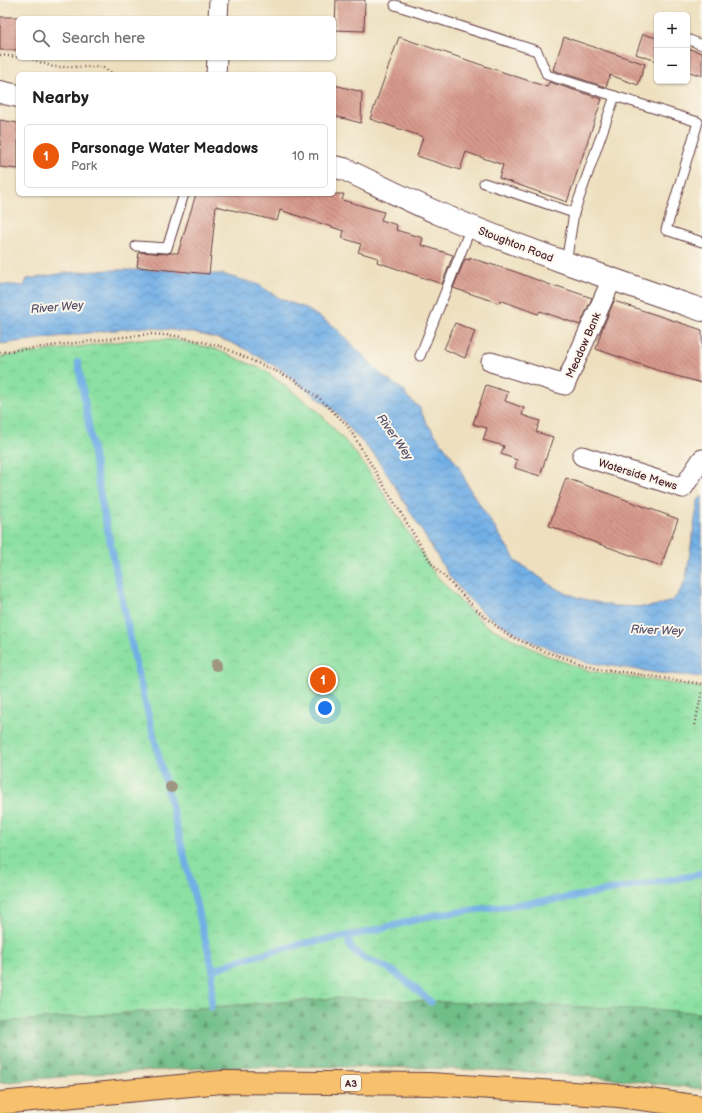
<!DOCTYPE html>
<html lang="en">
<head>
<meta charset="utf-8">
<style>
  :root { --surface:#fff; --page:#f2f2f2; --text:#222; --muted:#767676; --line:#e0e0e0; --accent:#ea580c }
  body { margin:0; font-family:"Balsamiq Sans",sans-serif; background:var(--page); color:var(--text) }
  .controls { position:absolute; right:12px; top:12px; display:grid; overflow:hidden; border-radius:6px; box-shadow:0 1px 3px #0004 }
  .controls button { width:36px; height:36px; display:grid; place-items:center; padding:0; border:0; border-bottom:1px solid var(--line); background:var(--surface); color:var(--text); font:20px sans-serif }
  .you { position:absolute; left:325px; top:708px; width:14px; height:14px; margin:-10px; border:3px solid #fff; border-radius:50%; background:#1a73e8; box-shadow:0 0 0 6px #1a73e833 }
  .badge { display:grid; place-items:center; width:26px; height:26px; border-radius:50%; background:var(--accent); color:#fff; font-size:13px; font-weight:700 }
  .pin { position:absolute; translate:-50% -50%; border:2px solid #fff; box-shadow:0 1px 4px #0006 }
  .list { margin:0; padding:0; list-style:none }
  h2 { display:flex; justify-content:space-between; align-items:center; height:52px; margin:0; padding:0 16px; font-size:17px }
  h2 small { font-size:13px; font-weight:400; color:var(--muted) }
  .list li { display:grid; grid-template-columns:26px 1fr auto; gap:12px; align-items:center; box-sizing:border-box; height:64px; margin:0 8px 8px; padding:0 8px; border:1px solid var(--line); border-radius:6px }
  .list b { display:block; font-size:15px; white-space:nowrap }
  .list p { margin:0; font-size:13px; white-space:nowrap; color:var(--muted) }
  .list em { font-size:13px; font-style:normal; color:var(--muted) }
  .icon { flex:none; width:22px; height:22px; fill:none; stroke:currentColor; stroke-width:2; stroke-linecap:round; stroke-linejoin:round }
  .map { position:relative; flex:none; width:702px; height:1113px; overflow:hidden }
  .search { position:absolute; background:var(--surface); box-shadow:0 1px 3px #0004; left:16px; top:16px; width:320px; height:44px; display:flex; align-items:center; gap:10px; box-sizing:border-box; padding:0 14px; border-radius:6px; color:var(--muted); font-size:15px }
  .panel { position:absolute; background:var(--surface); box-shadow:0 1px 3px #0004; left:16px; top:72px; width:320px; height:124px; border-radius:6px }
  .map>svg:first-child { display:block }
</style>
</head>
<body>
<div class="map">
<svg width="702" height="1113" viewBox="0 0 702 1113">
  <defs>
    <pattern id="forest-firs" width="22" height="20" patternUnits="userSpaceOnUse"><rect width="22" height="20" fill="#70be88"/><path d="M5 1l3.5 6h-7zM16 11l3.5 6h-7z" fill="#5e9a6f"/></pattern>
    <pattern id="park-crowns" width="20" height="18" patternUnits="userSpaceOnUse"><rect width="20" height="18" fill="#8be0a2"/><path d="M2 6a3 3 0 1 1 6 0M12 15a3 3 0 1 1 6 0" fill="none" stroke="#79c08c"/></pattern>
    <pattern id="water-waves" width="16" height="10" patternUnits="userSpaceOnUse"><rect width="16" height="10" fill="#72afe5"/><path d="M0 5q4-4 8 0t8 0" fill="none" stroke="#608eba"/></pattern>
    <pattern id="building-back-hatch" width="6" height="6" patternUnits="userSpaceOnUse"><rect width="6" height="6" fill="#d79a8c"/><path d="M-1 5l2 2M0 0l6 6M5-1l2 2" fill="none" stroke="#b07d73"/></pattern>
  </defs>
  <rect width="100%" height="100%" fill="#fbf7ec"/>
  <filter id="ink" filterUnits="userSpaceOnUse"><feTurbulence type="fractalNoise" baseFrequency=".025" numOctaves="2"/><feDisplacementMap in="SourceGraphic" scale="8" xChannelSelector="R" yChannelSelector="G"/><feConvolveMatrix kernelMatrix="1 2 1 2 8 2 1 2 1" color-interpolation-filters="sRGB"/></filter>
  <filter id="wash" filterUnits="userSpaceOnUse"><feTurbulence type="fractalNoise" baseFrequency=".012" numOctaves="4" result="noise"/><feDisplacementMap in="SourceGraphic" scale="16" xChannelSelector="R" yChannelSelector="G"/><feGaussianBlur stdDeviation="0.9" result="paint"/><feColorMatrix in="noise" values="0 0 0 0 0 0 0 0 0 0 0 0 0 0 0 0 0 1.4 0 .05"/><feComposite in="paint" operator="in"/></filter>
  <g filter="url(#wash)">
    <rect width="100%" height="100%" fill="#eee0bf"/>
    <path fill="url(#forest-firs)" stroke="#5d6e5a" d="M 337,998 L 662,1010 L 702,1013 L 702,1089 C 674,1086 646,1082 618,1079 C 535,1071 451,1068 367,1067 C 245,1065 122,1069 0,1083 L 0,1022 Z"/>
    <path fill="url(#park-crowns)" stroke="#6a8066" d="M 139,339 L 176,340 L 215,349 L 264,370 L 318,411 L 353,450 L 376,481 L 434,573 L 460,601 L 485,625 L 545,655 L 589,671 L 702,688 L 702,1013 L 662,1010 L 337,998 L 0,1022 L 0,357 Z"/>
    <path fill="url(#water-waves)" stroke="#5e6788" d="M 111,270 L 162,270 L 204,273 L 209,274 L 221,274 L 257,284 L 281,299 L 305,308 L 335,327 L 384,377 L 405,391 L 406,396 L 419,407 L 426,422 L 458,465 L 469,488 L 517,562 L 557,589 L 579,598 L 613,606 L 648,607 L 659,605 L 671,601 L 675,598 L 680,591 L 686,579 L 698,500 L 702,496 L 702,677 L 658,673 L 586,662 L 535,643 L 489,617 L 478,608 L 462,592 L 448,574 L 391,480 L 375,456 L 352,431 L 335,411 L 280,369 L 247,350 L 227,341 L 194,333 L 148,327 L 104,331 L 0,344 L 0,284 L 24,286 L 27,279 L 65,273 Z"/>
    <g fill="none" stroke-linecap="round" stroke-linejoin="round">
      <g stroke="#72afe5" stroke-width="7">
        <path d="M 78,362 L 101,499 L 137,670 L 213,970 L 211,1007"/>
        <path d="M 349,935 L 349,945 C 362,963 378,961 394,972 C 407,981 419,992 431,1002"/>
        <path d="M 213,970 L 240,960 L 301,944 L 364,933 L 434,915 L 561,899 L 702,874"/>
      </g>
    </g>
    <g id="blocks">
      <g fill="url(#building-back-hatch)">
        <path d="M 336,0 L 365,0 L 364,31 L 335,30 Z"/>
        <rect x="0" y="17" width="18" height="33"/>
        <path d="M 643,34 L 657,38 L 657,61 L 636,54 Z"/>
        <path d="M 399,37 L 547,87 L 549,82 L 602,99 L 567,202 L 499,178 L 503,165 L 466,152 L 460,170 L 417,156 L 423,137 L 370,119 Z"/>
        <path d="M 564,37 L 645,64 L 638,85 L 610,75 L 606,87 L 553,70 Z"/>
        <path d="M 687,48 L 702,53 L 702,76 L 687,71 Z"/>
        <path d="M 334,85 L 362,92 L 361,123 L 334,116 Z"/>
        <path d="M 0,120 L 18,123 L 18,169 L 0,167 Z"/>
        <path d="M 196,194 L 344,194 L 342,200 L 384,212 L 381,220 L 397,225 L 396,230 L 423,238 L 421,245 L 453,255 L 442,284 L 377,262 L 378,258 L 358,252 L 361,244 L 342,238 L 344,231 L 280,210 L 277,221 L 216,206 L 209,274 L 137,267 L 139,252 L 167,254 L 171,253 L 178,253 Z"/>
        <path d="M 470,258 L 513,271 L 556,287 L 557,286 L 592,298 L 580,325 L 540,311 L 538,314 L 500,300 L 499,303 L 453,288 L 465,259 L 470,260 Z"/>
        <path d="M 614,301 L 702,330 L 702,383 L 662,372 L 596,349 L 601,332 Z"/>
        <path d="M 455,323 L 475,331 L 465,358 L 444,349 Z"/>
        <path d="M 486,385 L 508,392 L 505,401 L 524,408 L 522,415 L 540,421 L 536,432 L 553,437 L 540,476 L 515,468 L 517,460 L 501,454 L 504,446 L 483,440 L 487,428 L 473,424 Z"/>
        <path d="M 566,478 L 678,519 L 661,566 L 549,526 Z"/>
      </g>
    </g>
  </g>
  <g filter="url(#ink)">
    <use href="#blocks" fill-opacity="0" stroke="#633c41" stroke-width="1"/>
    <g fill="none" stroke-linecap="round" stroke-linejoin="round">
      <g stroke="#633c41" stroke-width="11">
        <g id="service">
          <path d="M 395,5 L 537,51 L 547,75 L 698,122 L 666,230 L 702,242"/>
          <path d="M 687,39 L 702,45"/>
          <path d="M 484,183 L 574,213"/>
          <path d="M 136,246 L 167,248 L 184,194"/>
          <path d="M 566,263 L 574,213 L 615,96"/>
          <path d="M 420,356 L 471,227"/>
        </g>
      </g>
      <g stroke="#633c41" stroke-width="21">
        <g id="minor">
          <path d="M 218,18 L 219,0"/>
          <path d="M 216,74 L 217,58"/>
          <path d="M 491,362 L 565,385 L 612,279"/>
          <path d="M 582,456 L 683,488 L 702,459"/>
        </g>
      </g>
      <g stroke="#633c41" stroke-width="24">
        <g id="tertiary">
          <path d="M 0,92 L 18,96"/>
          <path d="M 334,167 L 344,169 C 376,184 407,200 440,214 C 526,250 614,280 702,310"/>
        </g>
      </g>
      <g stroke="#633c41" stroke-width="24">
        <path id="trunk" d="M 0,1103 L 222,1082 L 430,1084 L 619,1096 L 702,1107"/>
      </g>
      <g stroke="#633c41" stroke-width="2.5" stroke-dasharray="1 3" stroke-linecap="butt">
        <path d="M 0,55 L 18,57"/>
        <path d="M 29,58 L 53,67 L 102,67 L 114,74"/>
        <path d="M 0,352 L 150,334 L 177,336 L 220,346 L 293,379 L 319,398 L 347,425 L 432,564 L 482,615 L 508,635 L 543,651 L 597,668 L 702,684"/>
        <path d="M 695,725 L 702,692"/>
      </g>
      <use href="#service" stroke="#fff" stroke-width="9"/>
      <use href="#minor" stroke="#fff" stroke-width="19"/>
      <use href="#tertiary" stroke="#fff" stroke-width="22"/>
      <use href="#trunk" stroke="#f7c06c" stroke-width="22"/>
    </g>
    <g fill="#9f9681">
      <circle cx="216" cy="665" r="6"/>
      <circle cx="171" cy="787" r="6"/>
    </g>
  </g>
  <g text-anchor="middle" stroke-width="4" stroke-linejoin="round" paint-order="stroke">
    <rect fill="#fbf7ec" stroke="#7f6065" stroke-width="1" x="341" y="1075" width="20" height="16" rx="3"/>
    <g font-size="10" font-weight="bold" fill="#4a1f2b">
      <text x="351" y="1087">A3</text>
    </g>
    <g font-size="11" fill="#4a1f2b" stroke="#fbf7ec">
      <text transform="translate(516 244) rotate(21)" y="4">Stoughton Road</text>
      <text transform="translate(583 345) rotate(-66)" y="4">Meadow Bank</text>
      <text transform="translate(638 474) rotate(17)" y="4">Waterside Mews</text>
    </g>
    <g font-size="12" font-style="italic" fill="#58516c" stroke="#fbf7ec">
      <text transform="translate(57 307) rotate(-5)" y="4">River Wey</text>
      <text transform="translate(395 437) rotate(55)" y="4">River Wey</text>
      <text transform="translate(657 630) rotate(2)" y="4">River Wey</text>
    </g>
  </g>
</svg>
<div class="controls">
<button>+</button>
<button>−</button>
</div>
<div class="you"></div>
<div class="pin badge" style="left:323px;top:680px">1</div>
<div class="search"><svg class="icon" aria-label="search" viewBox="0 0 24 24"><circle cx="10" cy="10" r="6"/><path d="M15 15l6 6"/></svg>Search here</div>
<section class="panel">
<h2>Nearby<small></small></h2>
<ul class="list">
<li><span class="badge">1</span><div><b>Parsonage Water Meadows</b><p>Park</p></div><em>10 m</em></li>
</ul>
</section>
</div>
</body>
</html>
